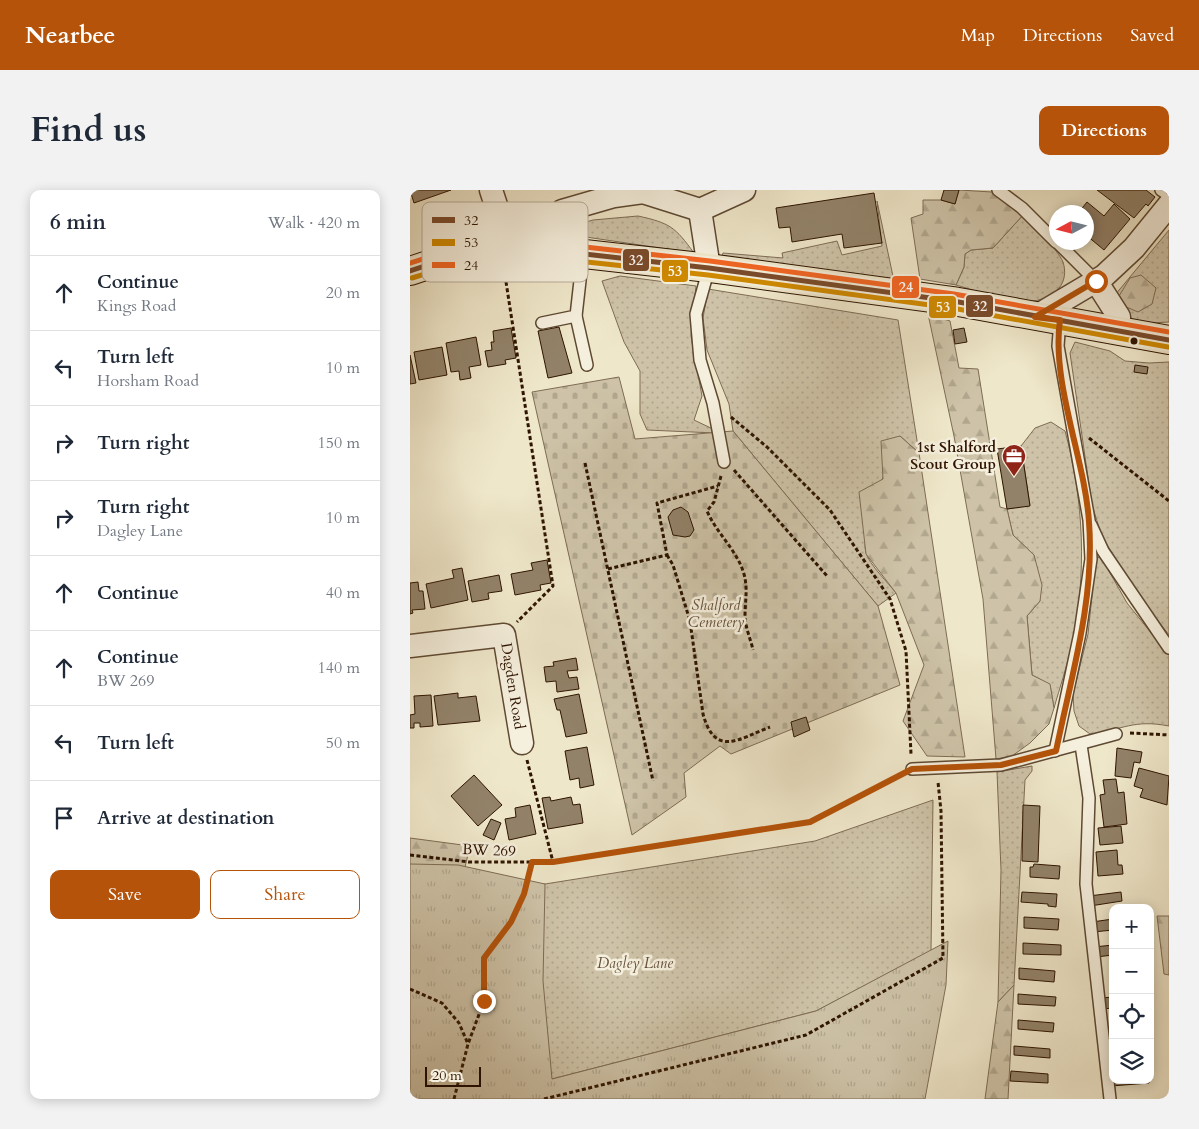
<!DOCTYPE html>
<html lang="en">
<head>
<meta charset="utf-8">
<style>
  :root { --surface:#fff; --page:#f2f2f3; --text:#1f2937; --muted:#747a83; --line:#e0e1e3; --accent:#b45309 }
  body { margin:0; font-family:Cardo,serif; background:var(--page); color:var(--text) }
  .controls { position:absolute; right:15px; bottom:15px; display:grid; overflow:hidden; border-radius:10px; box-shadow:0 2px 12px #0003 }
  .controls button { width:45px; height:45px; display:grid; place-items:center; padding:0; border:0; border-bottom:1px solid var(--line); background:var(--surface); color:var(--text); font:25px sans-serif }
  .compass { position:absolute; left:639px; top:15px; width:45px; height:45px; border-radius:50%; background:var(--surface); box-shadow:0 2px 12px #0003; rotate:263deg }
  .scale { position:absolute; left:15px; bottom:12px; width:56px; box-sizing:border-box; padding-left:5px; border:2px solid #2e1400; border-top:0; font-size:14px; line-height:18px; white-space:nowrap; color:#2e1400; -webkit-text-stroke:4px #f5efdd; paint-order:stroke }
  .stop { position:absolute; width:15px; height:15px; margin:-11px; border:4px solid #b45309; border-radius:50%; background:#fff }
  .stop.end { background:#b45309; border-color:#fff; box-shadow:0 1px 5px #0008 }
  .list { margin:0; padding:0; list-style:none }
  h2 { display:flex; justify-content:space-between; align-items:center; height:65px; margin:0; padding:0 20px; font-size:21px }
  h2 small { font-size:16px; font-weight:400; color:var(--muted) }
  .list li { display:grid; grid-template-columns:32px 1fr auto; gap:15px; align-items:center; box-sizing:border-box; height:75px; padding:0 20px; border-top:1px solid var(--line) }
  .list b { display:block; font-size:19px; white-space:nowrap }
  .list p { margin:0; font-size:16px; white-space:nowrap; color:var(--muted) }
  .list em { font-size:16px; font-style:normal; color:var(--muted) }
  .actions { display:flex; gap:10px; padding:15px 20px }
  .actions a { flex:1; padding:11px 0; border:1px solid var(--accent); border-radius:10px; text-align:center; font-size:18px; color:var(--accent) }
  .actions .main { background:var(--accent); color:#fff }
  .icon { flex:none; width:28px; height:28px; fill:none; stroke:currentColor; stroke-width:2; stroke-linecap:round; stroke-linejoin:round }
  .map { position:relative; flex:none; width:759px; height:909px; overflow:hidden; border-radius:10px }
  header { display:flex; align-items:center; gap:30px; box-sizing:border-box; height:70px; padding:0 25px; background:var(--accent); color:#fff }
  header strong { font-size:24px }
  nav { display:flex; gap:28px; margin-inline-start:auto; font-size:18px }
  .intro { display:flex; align-items:center; justify-content:space-between; box-sizing:border-box; height:120px; padding:0 30px }
  h1 { margin:0; font-size:35px }
  .button { padding:12px 22px; border-radius:10px; background:var(--accent); color:#fff; font-size:18px; font-weight:700 }
  main { display:flex; gap:30px; padding:0 30px }
  aside { flex:1; background:var(--surface); border-radius:10px; box-shadow:0 2px 12px #0003 }
  .map>svg:first-child { display:block }
</style>
</head>
<body>
<header>
<strong>Nearbee</strong>
<nav><a>Map</a><a>Directions</a><a>Saved</a></nav>
</header>
<div class="intro"><h1>Find us</h1><a class="button">Directions</a></div>
<main>
<aside>
<h2>6 min<small>Walk · 420 m</small></h2>
<ul class="list">
<li><svg class="icon" aria-label="ahead" viewBox="0 0 24 24"><path d="M12 20V5M6 11l6-6 6 6"/></svg><div><b>Continue</b><p>Kings Road</p></div><em>20 m</em></li>
<li><svg class="icon" aria-label="left" viewBox="0 0 24 24"><path d="M17 20v-9H6M10 6l-5 5 5 5"/></svg><div><b>Turn left</b><p>Horsham Road</p></div><em>10 m</em></li>
<li><svg class="icon" aria-label="right" viewBox="0 0 24 24"><path d="M7 20v-9h11M14 6l5 5-5 5"/></svg><div><b>Turn right</b></div><em>150 m</em></li>
<li><svg class="icon" aria-label="right" viewBox="0 0 24 24"><path d="M7 20v-9h11M14 6l5 5-5 5"/></svg><div><b>Turn right</b><p>Dagley Lane</p></div><em>10 m</em></li>
<li><svg class="icon" aria-label="ahead" viewBox="0 0 24 24"><path d="M12 20V5M6 11l6-6 6 6"/></svg><div><b>Continue</b></div><em>40 m</em></li>
<li><svg class="icon" aria-label="ahead" viewBox="0 0 24 24"><path d="M12 20V5M6 11l6-6 6 6"/></svg><div><b>Continue</b><p>BW 269</p></div><em>140 m</em></li>
<li><svg class="icon" aria-label="left" viewBox="0 0 24 24"><path d="M17 20v-9H6M10 6l-5 5 5 5"/></svg><div><b>Turn left</b></div><em>50 m</em></li>
<li><svg class="icon" aria-label="arrive" viewBox="0 0 24 24"><path d="M6 21V4h12l-3 4 3 4H6"/></svg><div><b>Arrive at destination</b></div></li>
</ul>
<div class="actions"><a class="main">Save</a><a>Share</a></div>
</aside>
<div class="map">
<svg width="759" height="909" viewBox="0 0 759 909">
  <defs>
    <pattern id="grass-dots" width="8" height="8" patternUnits="userSpaceOnUse" patternTransform="scale(1.25)"><rect width="8" height="8" fill="#cec3a8"/><path d="M2 2h.1M6 6h.1" fill="none" stroke="#b1a78f" stroke-width="1.8" stroke-linecap="round"/></pattern>
    <pattern id="forest-firs" width="22" height="20" patternUnits="userSpaceOnUse" patternTransform="scale(1.25)"><rect width="22" height="20" fill="#cec3a8"/><path d="M5 1l3.5 6h-7zM16 11l3.5 6h-7z" fill="#b1a78f"/></pattern>
    <pattern id="cemetery-stones" width="16" height="16" patternUnits="userSpaceOnUse" patternTransform="scale(1.25)"><rect width="16" height="16" fill="#cec3a8"/><path d="M2 7V4a2 2 0 0 1 4 0v3zM10 15v-3a2 2 0 0 1 4 0v3z" fill="#b1a78f"/></pattern>
    <pattern id="park-tufts" width="24" height="20" patternUnits="userSpaceOnUse" patternTransform="scale(1.25)"><rect width="24" height="20" fill="#cec3a8"/><path d="M3 7l-1-3M5 7V3M7 7l1-3M15 17l-1-3M17 17v-4M19 17l1-3" fill="none" stroke="#b1a78f"/></pattern>
  </defs>
  <rect width="100%" height="100%" fill="#efe7ca"/>
  <filter id="stains"><feTurbulence type="fractalNoise" baseFrequency=".004" numOctaves="4"/><feColorMatrix values="0 0 0 0 .2 0 0 0 0 .09 0 0 0 0 .02 0 0 0 .5 -.17"/></filter>
  <radialGradient id="worn" r=".72"><stop offset=".6" stop-color="#630" stop-opacity="0"/><stop offset="1" stop-color="#630" stop-opacity=".3"/></radialGradient>
  <g fill="url(#grass-dots)" stroke="#7e6c54">
    <path d="M 467,11 L 484,91 L 311,68 L 313,63 L 373,68 L 372,63 L 427,51 L 432,65 L 472,56 Z"/>
    <path d="M 614,24 C 624,36 648,60 653,72 C 656,81 655,91 649,98 C 624,126 576,103 546,95 L 554,77 L 555,64 L 561,60 L 583,58 Z"/>
    <path d="M 228,26 C 260,33 265,37 284,63 L 142,42 L 183,30 Z"/>
    <path d="M 759,40 L 759,132 L 723,134 L 705,105 Z"/>
    <path d="M 210,86 L 286,96 L 281,146 L 292,206 L 284,230 L 305,240 L 305,243 L 237,240 L 230,224 L 230,181 L 214,152 L 192,91 Z"/>
    <path d="M 298,99 L 488,130 L 509,263 L 490,246 C 480,270 449,339 456,363 C 459,374 479,394 486,403 L 468,416 L 323,241 L 319,214 L 297,160 L 293,128 Z"/>
    <path d="M 665,152 L 700,161 L 715,171 L 739,173 L 759,172 L 759,445 L 732,410 L 692,347 L 682,315 L 660,163 Z"/>
    <path d="M 641,232 L 655,241 C 674,310 677,385 662,455 C 657,476 650,497 644,518 L 640,495 L 622,485 L 617,426 L 630,411 L 624,365 L 603,345 L 597,319 L 620,315 L 611,256 L 625,238 Z"/>
    <path d="M 691,367 L 717,413 L 759,465 L 759,536 C 723,529 713,540 680,544 L 669,536 L 664,521 L 663,504 L 678,444 L 686,368 Z"/>
    <path d="M 622,576 L 622,581 L 615,590 L 604,795 L 588,812 L 591,680 L 587,582 Z"/>
    <path d="M 523,610 L 521,761 L 406,821 L 142,889 L 0,713 L 116,695 L 135,694 L 405,651 Z"/>
  </g>
  <g fill="url(#forest-firs)" stroke="#7e6c54">
    <path d="M 549,0 L 582,2 L 614,24 L 583,58 L 561,60 L 555,64 L 554,77 L 546,95 L 510,89 L 501,28 L 513,24 L 513,10 L 531,10 L 545,14 Z"/>
    <path d="M 731,85 L 746,98 L 742,114 L 728,122 L 714,116 L 709,106 L 720,88 Z"/>
    <path d="M 518,124 L 540,131 L 549,178 L 568,179 L 590,317 L 597,319 L 603,345 L 624,365 L 632,395 L 630,411 L 617,426 L 622,485 L 640,494 L 644,518 L 639,534 L 620,553 L 602,566 L 586,569 L 573,409 L 544,246 Z"/>
    <path d="M 490,246 L 509,263 L 555,567 L 517,566 L 493,531 L 514,475 L 486,403 L 456,364 L 449,302 L 473,289 L 471,251 Z"/>
    <path d="M 0,648 L 60,656 L 48,707 L 0,713 Z"/>
    <path d="M 747,726 L 759,726 L 759,785 L 754,784 Z"/>
    <path d="M 604,795 L 598,909 L 575,909 L 588,812 Z"/>
  </g>
  <path fill="url(#cemetery-stones)" stroke="#7e6c54" d="M 209,187 L 225,249 L 323,241 L 468,416 L 490,495 L 321,564 L 310,556 L 274,583 L 276,607 L 222,645 L 122,202 Z"/>
  <path fill="url(#park-tufts)" stroke="#7e6c54" d="M 0,674 L 48,675 L 135,694 L 133,791 L 142,889 L 406,821 L 538,751 L 536,795 L 515,909 L 0,909 Z"/>
  <g fill="#928269" stroke="#2e1400">
    <path d="M 0,0 L 41,0 L 4,13 Z"/>
    <path d="M 534,0 L 549,0 L 545,14 L 531,10 Z"/>
    <path d="M 687,0 L 736,0 L 745,7 L 738,16 L 736,14 L 724,28 Z"/>
    <path d="M 464,3 L 472,53 L 434,58 L 432,44 L 382,52 L 380,37 L 369,38 L 366,18 Z"/>
    <path d="M 677,12 L 694,26 L 704,14 L 720,29 L 694,60 L 676,45 L 676,22 L 669,22 Z"/>
    <path d="M 149,137 L 162,183 L 138,188 L 128,141 Z"/>
    <path d="M 101,138 L 106,168 L 95,170 L 96,174 L 78,177 L 75,161 L 82,160 L 81,152 L 84,152 L 83,141 Z"/>
    <path d="M 554,138 L 557,152 L 545,154 L 543,140 Z"/>
    <path d="M 66,147 L 71,175 L 59,177 L 61,188 L 50,190 L 49,181 L 41,182 L 36,153 Z"/>
    <path d="M 32,157 L 37,185 L 9,190 L 4,162 Z"/>
    <path d="M 0,165 L 6,193 L 0,194 Z"/>
    <path d="M 725,175 L 738,177 L 737,184 L 724,182 Z"/>
    <path d="M 611,256 L 620,316 L 597,319 L 587,259 Z"/>
    <path d="M 271,317 L 278,322 L 284,340 L 280,346 L 275,347 L 263,345 L 258,327 L 263,320 Z"/>
    <path d="M 137,370 L 141,393 L 130,395 L 131,400 L 105,405 L 101,384 L 123,380 L 121,373 Z"/>
    <path d="M 52,378 L 58,410 L 21,418 L 16,394 L 44,388 L 42,380 Z"/>
    <path d="M 89,385 L 92,401 L 78,403 L 79,409 L 62,412 L 58,391 Z"/>
    <path d="M 8,392 L 9,401 L 13,401 L 15,419 L 2,420 L 3,423 L 0,424 L 0,393 Z"/>
    <path d="M 166,468 L 168,480 L 157,481 L 159,488 L 167,487 L 169,499 L 147,502 L 146,491 L 136,492 L 134,477 L 144,476 L 143,472 Z"/>
    <path d="M 48,503 L 48,508 L 66,506 L 70,531 L 28,535 L 24,506 Z"/>
    <path d="M 169,504 L 177,543 L 156,547 L 150,520 L 147,520 L 144,509 Z"/>
    <path d="M 21,505 L 23,536 L 10,537 L 10,533 L 4,533 L 4,538 L 0,538 L 0,525 L 5,524 L 4,506 Z"/>
    <path d="M 396,527 L 400,540 L 384,547 L 381,532 Z"/>
    <path d="M 177,557 L 184,595 L 170,598 L 169,588 L 160,590 L 155,561 Z"/>
    <path d="M 707,558 L 732,562 L 730,573 L 724,572 L 721,588 L 705,586 Z"/>
    <path d="M 729,578 L 759,586 L 757,615 L 730,607 L 733,599 L 724,596 Z"/>
    <path d="M 64,585 L 92,615 L 68,636 L 41,606 Z"/>
    <path d="M 706,589 L 708,603 L 714,602 L 717,634 L 694,637 L 690,605 L 695,604 L 693,590 Z"/>
    <path d="M 140,607 L 141,611 L 161,607 L 163,615 L 170,614 L 173,633 L 138,639 L 132,608 Z"/>
    <path d="M 120,615 L 126,644 L 99,650 L 95,629 L 106,627 L 105,618 Z"/>
    <path d="M 613,615 L 630,616 L 628,672 L 612,671 Z"/>
    <path d="M 81,629 L 91,633 L 84,650 L 73,645 Z"/>
    <path d="M 711,636 L 713,653 L 690,655 L 688,638 Z"/>
    <path d="M 707,660 L 708,675 L 712,675 L 713,684 L 688,686 L 686,662 Z"/>
    <path d="M 624,674 L 650,676 L 649,689 L 620,687 L 620,677 L 623,677 Z"/>
    <path d="M 612,702 L 647,704 L 646,717 L 638,716 L 638,714 L 611,712 Z"/>
    <path d="M 711,702 L 712,711 L 680,716 L 679,706 Z"/>
    <path d="M 614,727 L 649,729 L 648,740 L 614,738 Z"/>
    <path d="M 703,729 L 703,740 L 683,742 L 682,732 Z"/>
    <path d="M 613,753 L 651,755 L 651,765 L 613,764 Z"/>
    <path d="M 703,755 L 703,765 L 686,767 L 684,757 Z"/>
    <path d="M 609,778 L 645,781 L 644,792 L 609,789 Z"/>
    <path d="M 608,804 L 646,807 L 645,816 L 608,814 Z"/>
    <path d="M 703,807 L 703,818 L 692,819 L 691,808 Z"/>
    <path d="M 608,830 L 644,833 L 643,842 L 608,839 Z"/>
    <path d="M 604,856 L 640,859 L 640,868 L 604,865 Z"/>
    <path d="M 601,881 L 638,884 L 638,893 L 600,891 Z"/>
    <path d="M 703,890 L 739,890 L 739,893 L 701,896 Z"/>
  </g>
  <g fill="none" stroke-linecap="round" stroke-linejoin="round">
    <g stroke="#5e4932" stroke-width="14">
      <g id="service">
        <path d="M 588,0 L 612,18 L 646,52"/>
        <path d="M 751,0 L 759,5"/>
        <path d="M 647,52 L 686,91"/>
        <path d="M 299,78 L 286,124 L 290,170 L 303,213 L 314,272"/>
        <path d="M 166,126 L 177,175"/>
        <path d="M 132,133 L 166,126 L 173,64"/>
        <path d="M 681,335 L 693,361 L 759,458"/>
        <path d="M 671,555 L 679,608 L 676,694 L 700,909"/>
        <path d="M 645,561 L 670,443 L 681,369 L 679,330 L 648,156 L 650,130"/>
        <path d="M 502,579 L 591,575 L 706,544"/>
      </g>
    </g>
    <g stroke="#5e4932" stroke-width="25">
      <g id="minor">
        <path d="M 81,0 L 100,58"/>
        <path d="M 290,20 L 299,78"/>
        <path d="M 121,58 L 152,21 L 204,6 L 233,2 L 290,20 L 334,0"/>
        <path d="M 686,91 L 709,127 L 709,140"/>
        <path d="M 625,127 L 694,86 L 724,58 L 759,15"/>
        <path d="M 0,456 L 94,445 L 112,553"/>
      </g>
    </g>
    <g stroke="#2e1400" stroke-width="30">
      <path id="primary" d="M 0,81 L 42,67 L 91,58 L 121,58 L 299,78 L 543,111 L 759,150"/>
    </g>
    <g stroke="#2e1400" stroke-width="3" stroke-dasharray="4 2.5" stroke-linecap="butt">
      <path d="M 94,79 L 143,396 L 107,432"/>
      <path d="M 321,227 L 357,257 L 420,320 L 480,409 L 496,461 L 501,564"/>
      <path d="M 679,248 L 759,311"/>
      <path d="M 175,273 L 243,591"/>
      <path d="M 324,280 L 417,386"/>
      <path d="M 311,286 L 304,312 L 297,321 C 307,344 327,360 334,384 C 338,399 335,412 335,426 C 335,437 341,450 343,460"/>
      <path d="M 257,365 L 263,375 L 280,431 L 293,524 C 305,568 329,549 360,537"/>
      <path d="M 198,379 L 257,365 L 247,313 L 308,296"/>
      <path d="M 720,543 L 759,545"/>
      <path d="M 117,570 L 143,672"/>
      <path d="M 0,665 L 59,672 L 143,672 L 400,632 L 489,585"/>
      <path d="M 0,799 L 32,813 L 49,833 L 58,854"/>
      <path d="M 44,909 L 58,854 L 74,811 L 74,768 L 101,732 L 114,704 L 122,672"/>
      <path d="M 134,909 L 396,845 L 533,768 L 531,621 L 528,592"/>
    </g>
    <use href="#service" stroke="#f5efdd" stroke-width="11"/>
    <use href="#minor" stroke="#f5efdd" stroke-width="22"/>
    <use href="#primary" stroke="#efe7ca" stroke-width="28"/>
    <g stroke="#f5efdd" stroke-width="9">
      <path id="bus-1" d="M 0,81 L 42,67 L 91,58 L 121,58 L 299,78 L 543,111 L 759,150"/>
    </g>
    <g stroke="#f5efdd" stroke-width="9">
      <path id="bus-2" d="M 2,88 C 42,75 79,66 121,66 L 298,85 L 542,118 L 758,157"/>
    </g>
    <g stroke="#f5efdd" stroke-width="9">
      <path id="bus-3" d="M 0,73 L 41,60 L 90,51 L 122,51 L 300,71 L 544,104 L 759,142"/>
    </g>
    <use href="#bus-1" stroke="#7a4b2a" stroke-width="5"/>
    <use href="#bus-2" stroke="#cf8900" stroke-width="5"/>
    <use href="#bus-3" stroke="#f26522" stroke-width="5"/>
  </g>
  <g fill="none" stroke-linecap="round" stroke-linejoin="round">
    <path stroke="#b45309" stroke-width="6" d="M 74,811 L 74,768 L 101,732 L 114,704 L 122,672 L 143,672 L 400,632 L 502,579 L 591,575 L 646,561 C 661,487 685,409 679,332 C 675,269 641,193 650,130 L 625,127 L 686,91"/>
  </g>
  <defs>
    <g id="office-pin" transform="scale(1.25)"><path d="M0 17L-7.5 6A9.5 9.5 0 1 1 7.5 6Z" fill="#8f2418" stroke="#f5efdd"/><path d="M-6-3h4V-5.5h4V-3h4V5H-6ZM-1-4.5V-3h2v-1.5ZM-6 0V1H6V0Z" fill="#fff"/></g>
  </defs>
  <g fill-rule="evenodd">
    <use href="#office-pin" x="604" y="266"/>
  </g>
  <circle fill="#2e1400" stroke="#f5efdd" stroke-width="2" cx="724" cy="151" r="4.5"/>
  <g text-anchor="middle" stroke-width="5" stroke-linejoin="round" paint-order="stroke">
    <g font-size="15" font-weight="bold" fill="#2e1400" stroke="#f5efdd" text-anchor="end">
      <text x="586" y="262">1st Shalford<tspan x="586" dy="17">Scout Group</tspan></text>
    </g>
    <g font-size="15" font-style="italic" fill="#66513b" stroke="#f5efdd">
      <text x="306" y="420">Shalford<tspan x="306" dy="17">Cemetery</tspan></text>
      <text x="225" y="778">Dagley Lane</text>
    </g>
    <g font-size="15" fill="#2e1400" stroke="#f5efdd">
      <text transform="translate(103 496) rotate(81)" y="5">Dagden Road</text>
      <text transform="translate(79 660) rotate(2)" y="5">BW 269</text>
    </g>
  </g>
  <rect x="12" y="12" width="166" height="80" rx="8" fill="#f5efdd" stroke="#b9ad9b" stroke-width="1"/>
  <rect x="22" y="27" width="23" height="6" fill="#7a4b2a"/>
  <rect x="22" y="49" width="23" height="7" fill="#cf8900"/>
  <rect x="22" y="72" width="23" height="6" fill="#f26522"/>
  <g font-size="14" fill="#2e1400">
    <text x="54" y="35">32</text>
    <text x="54" y="57">53</text>
    <text x="54" y="80">24</text>
  </g>
  <g stroke="#f5efdd" stroke-width="2">
    <rect x="212" y="58" width="28" height="24" rx="5" fill="#7a4b2a"/>
    <rect x="251" y="69" width="28" height="24" rx="5" fill="#cf8900"/>
    <rect x="481" y="85" width="29" height="24" rx="5" fill="#f26522"/>
    <rect x="555" y="104" width="29" height="24" rx="5" fill="#7a4b2a"/>
    <rect x="518" y="105" width="29" height="24" rx="5" fill="#cf8900"/>
  </g>
  <g font-size="14" text-anchor="middle" font-weight="bold" fill="#fff">
    <text x="226" y="75">32</text>
    <text x="265" y="86">53</text>
    <text x="496" y="102">24</text>
    <text x="570" y="121">32</text>
    <text x="533" y="122">53</text>
  </g>
  <rect width="100%" height="100%" filter="url(#stains)"/>
  <rect width="100%" height="100%" fill="url(#worn)"/>
</svg>
<div class="controls">
<button>+</button>
<button>−</button>
<button><svg class="icon" aria-label="locate" viewBox="0 0 24 24"><circle cx="12" cy="12" r="6"/><path d="M12 2v4M12 18v4M2 12h4M18 12h4"/></svg></button>
<button><svg class="icon" aria-label="layers" viewBox="0 0 24 24"><path d="M12 4l9 5-9 5-9-5zM3 14l9 5 9-5"/></svg></button>
</div>
<svg class="compass" viewBox="-18 -18 36 36"><path d="M0-13l5 13h-10z" fill="#e53935"/><path d="M0 13l5-13h-10z" fill="#747a83"/></svg>
<div class="scale">20 m</div>
<div class="stop" style="left:686px;top:91px"></div>
<div class="stop end" style="left:74px;top:811px"></div>
</div>
</main>
</body>
</html>
